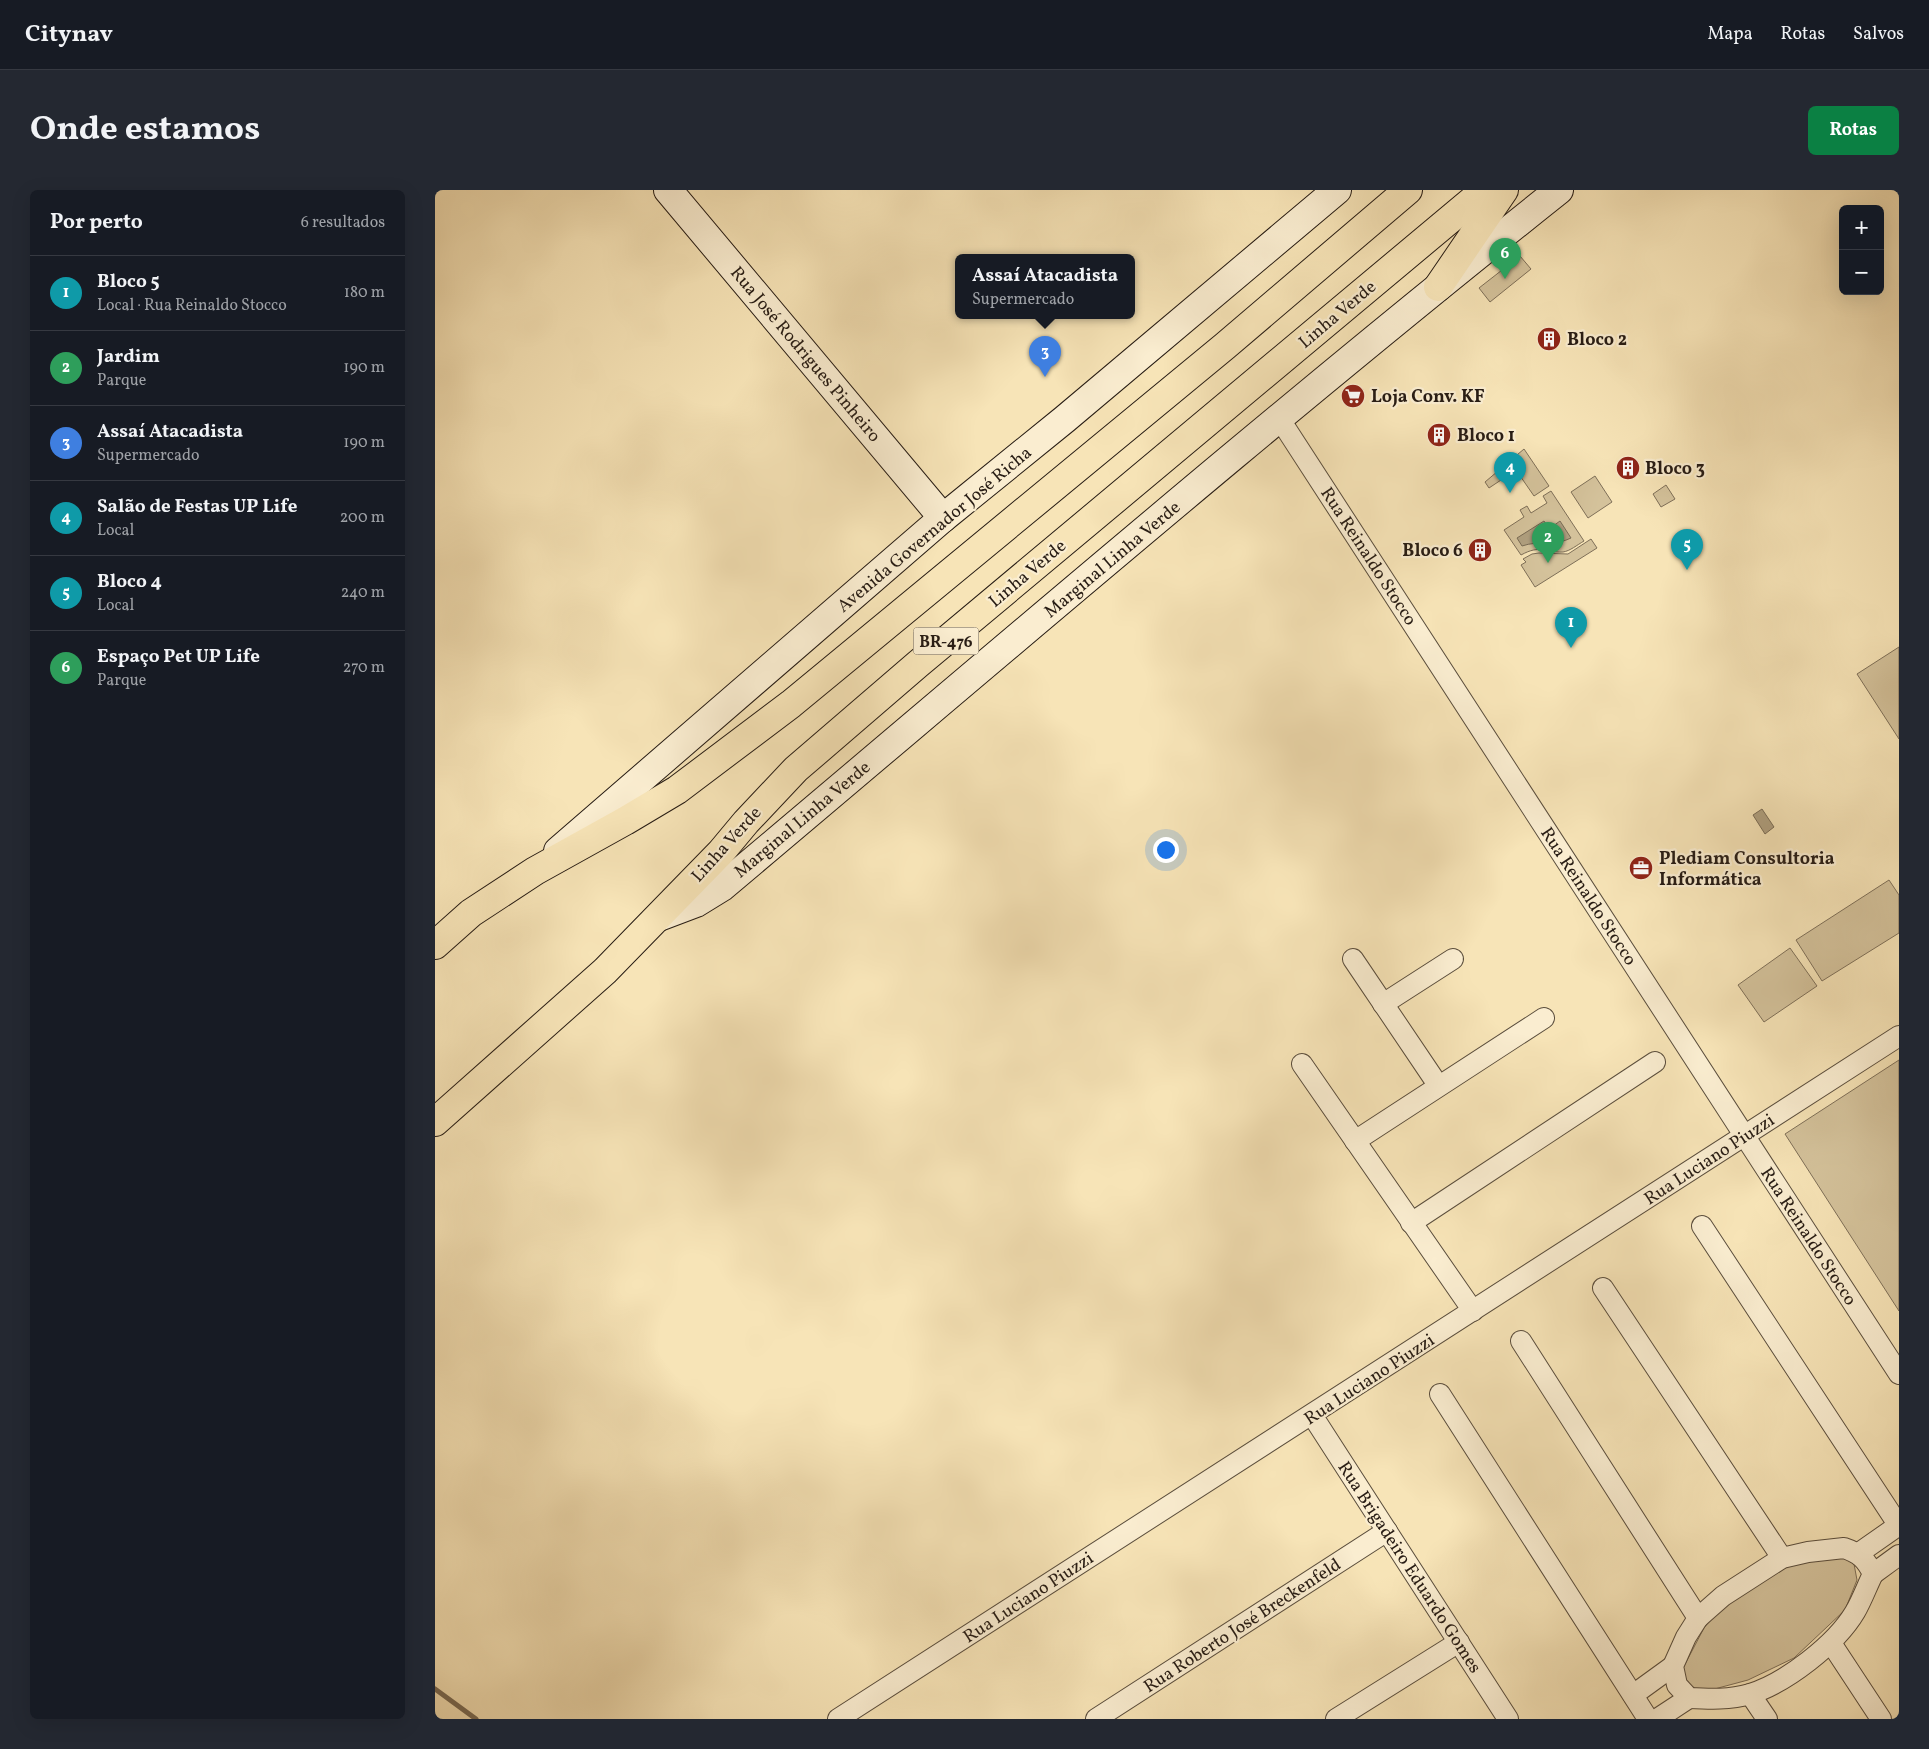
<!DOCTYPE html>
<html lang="pt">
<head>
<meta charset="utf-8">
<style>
  :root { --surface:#171b24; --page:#242831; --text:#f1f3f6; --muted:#9ea1a6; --line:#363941; --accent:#0b8043 }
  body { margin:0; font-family:Vollkorn,serif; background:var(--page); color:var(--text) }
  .controls { position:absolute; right:15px; top:15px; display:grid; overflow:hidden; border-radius:8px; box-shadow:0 5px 20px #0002 }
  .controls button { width:45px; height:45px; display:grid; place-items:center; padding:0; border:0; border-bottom:1px solid var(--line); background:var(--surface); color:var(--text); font:25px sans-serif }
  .you { position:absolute; left:730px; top:659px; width:18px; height:18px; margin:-12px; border:4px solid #fff; border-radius:50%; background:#1a73e8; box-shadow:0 0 0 8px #1a73e833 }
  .badge { display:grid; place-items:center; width:32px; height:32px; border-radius:50%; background:var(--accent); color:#fff; font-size:16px; font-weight:700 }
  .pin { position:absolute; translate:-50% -41px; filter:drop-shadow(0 1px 2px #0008) }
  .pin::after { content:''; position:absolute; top:26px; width:18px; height:15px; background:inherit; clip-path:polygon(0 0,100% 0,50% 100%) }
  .popup { position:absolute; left:520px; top:64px; width:180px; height:65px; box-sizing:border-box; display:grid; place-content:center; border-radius:8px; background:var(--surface); filter:drop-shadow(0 1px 4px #0005); font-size:16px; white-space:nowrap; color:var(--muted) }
  .popup b { font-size:19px; color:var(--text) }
  .popup::after { content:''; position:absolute; left:50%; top:100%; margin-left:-10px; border:10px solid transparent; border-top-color:var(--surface) }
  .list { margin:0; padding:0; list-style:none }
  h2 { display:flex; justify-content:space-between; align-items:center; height:65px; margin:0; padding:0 20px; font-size:21px }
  h2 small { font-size:16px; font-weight:400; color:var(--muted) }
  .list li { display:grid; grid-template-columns:32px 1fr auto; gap:15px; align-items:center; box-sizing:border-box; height:75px; padding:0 20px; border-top:1px solid var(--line) }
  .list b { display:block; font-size:19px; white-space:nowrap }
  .list p { margin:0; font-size:16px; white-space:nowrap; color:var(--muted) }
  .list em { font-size:16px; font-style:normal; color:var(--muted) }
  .map { position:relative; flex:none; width:1464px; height:1529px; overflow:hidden; border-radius:8px }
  header { display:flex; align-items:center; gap:30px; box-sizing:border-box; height:70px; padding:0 25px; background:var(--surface); border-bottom:1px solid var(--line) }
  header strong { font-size:24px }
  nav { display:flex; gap:28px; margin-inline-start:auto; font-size:18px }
  .intro { display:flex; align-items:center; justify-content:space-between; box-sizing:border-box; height:120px; padding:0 30px }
  h1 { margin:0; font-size:35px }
  .button { padding:12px 22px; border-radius:8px; background:var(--accent); color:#fff; font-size:18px; font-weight:700 }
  main { display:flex; gap:30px; padding:0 30px }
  aside { flex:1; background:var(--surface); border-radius:8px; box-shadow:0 5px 20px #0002 }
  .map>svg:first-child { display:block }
</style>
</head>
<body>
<header>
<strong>Citynav</strong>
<nav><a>Mapa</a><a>Rotas</a><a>Salvos</a></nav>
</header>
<div class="intro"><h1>Onde estamos</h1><a class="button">Rotas</a></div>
<main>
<aside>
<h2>Por perto<small>6 resultados</small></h2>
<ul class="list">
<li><span class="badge" style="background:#0f9aa8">1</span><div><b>Bloco 5</b><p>Local · Rua Reinaldo Stocco</p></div><em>180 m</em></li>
<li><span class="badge" style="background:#2e9e5b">2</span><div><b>Jardim</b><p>Parque</p></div><em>190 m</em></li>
<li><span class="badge" style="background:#3f7fe0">3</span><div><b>Assaí Atacadista</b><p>Supermercado</p></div><em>190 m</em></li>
<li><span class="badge" style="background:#0f9aa8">4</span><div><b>Salão de Festas UP Life</b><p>Local</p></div><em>200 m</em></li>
<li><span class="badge" style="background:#0f9aa8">5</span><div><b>Bloco 4</b><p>Local</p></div><em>240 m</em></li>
<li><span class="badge" style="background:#2e9e5b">6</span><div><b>Espaço Pet UP Life</b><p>Parque</p></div><em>270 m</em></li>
</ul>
</aside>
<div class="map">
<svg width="1464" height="1529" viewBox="0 0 1464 1529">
  <rect width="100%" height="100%" fill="#f7e4b7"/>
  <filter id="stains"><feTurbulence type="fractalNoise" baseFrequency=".004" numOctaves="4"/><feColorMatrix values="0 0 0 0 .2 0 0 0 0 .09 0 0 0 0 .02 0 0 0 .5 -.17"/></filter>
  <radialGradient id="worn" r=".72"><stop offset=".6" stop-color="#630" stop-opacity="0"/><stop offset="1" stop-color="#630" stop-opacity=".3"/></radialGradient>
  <g fill="#d4c29b" stroke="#7e6f58">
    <path d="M 1085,66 L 1096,79 L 1055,112 L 1044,98 Z"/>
    <path d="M 1089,259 L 1114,296 L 1099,306 L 1081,280 L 1054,298 L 1050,292 Z"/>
    <path d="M 1160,286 L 1177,312 L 1153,328 L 1136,302 Z"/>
    <path d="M 1231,295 L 1240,309 L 1226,317 L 1218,304 Z"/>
    <path d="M 1116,301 L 1149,351 C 1142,355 1135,361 1128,362 C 1110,363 1106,354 1086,365 L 1069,340 L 1089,327 L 1085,320 L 1092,316 L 1096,323 L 1112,313 L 1108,306 Z"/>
    <path d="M 1156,349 L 1162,358 L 1100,397 L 1086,375 L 1091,372 L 1088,369 L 1097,364 L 1104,363 L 1133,364 Z"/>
    <path d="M 1464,457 L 1464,549 L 1422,484 Z"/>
    <path d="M 1454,690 L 1464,705 L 1464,743 L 1387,791 L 1361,750 Z"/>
    <path d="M 1355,758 L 1382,796 L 1329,832 L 1303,795 Z"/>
    <path d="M 1464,870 L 1464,1121 L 1350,944 Z"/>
    <path d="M 1404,1365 L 1419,1374 L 1422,1390 L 1410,1420 L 1359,1468 L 1313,1490 L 1272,1501 L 1261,1499 L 1252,1493 L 1248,1478 L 1269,1438 L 1298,1404 L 1350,1372 Z"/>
  </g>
  <g fill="#b0a080" stroke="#796b55">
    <path d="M 1109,331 L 1111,334 L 1118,336 L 1125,331 L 1136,348 C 1121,356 1104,350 1087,356 L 1082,348 Z"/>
    <path d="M 1327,619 L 1339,637 L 1330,644 L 1318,625 Z"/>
  </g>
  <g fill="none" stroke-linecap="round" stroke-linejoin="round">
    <path stroke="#6c5e4a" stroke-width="1" d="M 1108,338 L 1115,340 L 1124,340 L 1127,346 L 1125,348 L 1099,347 L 1099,343 Z"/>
    <path stroke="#796b55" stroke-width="5" d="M 0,1499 L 41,1529"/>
    <g stroke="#5b4e3d" stroke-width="22">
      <g id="minor">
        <path d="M 844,228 L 1464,1184"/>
        <path d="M 918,769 L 1003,895"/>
        <path d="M 948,814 L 1018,769"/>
        <path d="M 867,874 L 1038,1121"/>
        <path d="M 920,951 L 1109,828"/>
        <path d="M 976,1033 L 1220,872"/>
        <path d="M 1267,1036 L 1464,1336"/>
        <path d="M 1168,1098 L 1347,1368"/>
        <path d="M 1086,1151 L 1263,1428"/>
        <path d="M 1005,1204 L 1213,1529"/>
        <path d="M 877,1225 L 1073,1529"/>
        <path d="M 1409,1358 C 1424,1363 1431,1369 1438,1384 C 1432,1396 1427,1410 1420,1422 C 1401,1454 1351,1493 1315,1504 C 1295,1510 1274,1509 1254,1508 L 1242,1495 L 1238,1476 L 1251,1447 L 1263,1428 L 1288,1406 L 1347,1368 L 1373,1362 Z"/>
        <path d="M 1424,1363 L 1464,1335"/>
        <path d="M 1438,1384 L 1464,1365"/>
        <path d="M 1396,1453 L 1446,1529"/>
        <path d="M 1315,1504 L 1332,1529"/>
        <path d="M 1198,1505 L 1238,1476"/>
        <path d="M 403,1529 L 1464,846"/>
        <path d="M 661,1529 L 952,1341"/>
        <path d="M 901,1529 L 1024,1452"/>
        <path d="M 1222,1529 L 1254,1508"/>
      </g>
    </g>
    <g stroke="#271c14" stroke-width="30">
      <g id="secondary">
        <path d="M 233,0 L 508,328"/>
        <path d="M 123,661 L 508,328 L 630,229 L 902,0"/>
        <path d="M 224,727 L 261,713 L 287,697 C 565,463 840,226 1124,0"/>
      </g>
    </g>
    <g stroke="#271c14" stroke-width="30">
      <g id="trunk">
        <path d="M 1003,97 L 1069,0"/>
        <path d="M 0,755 L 36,723 L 100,681 L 190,631 L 242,600 L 356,514 L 790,156 L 973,0"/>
        <path d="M 0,932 L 170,781 L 286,662 L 311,632 L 361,579 L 483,474 L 1050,0"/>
      </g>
    </g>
    <use href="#minor" stroke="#faedd0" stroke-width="20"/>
    <use href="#secondary" stroke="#faedd0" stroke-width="28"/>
    <use href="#trunk" stroke="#f7e4b7" stroke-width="28"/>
  </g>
  <defs>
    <g id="building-disc" transform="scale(1.25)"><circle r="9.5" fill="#8f2418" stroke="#faedd0"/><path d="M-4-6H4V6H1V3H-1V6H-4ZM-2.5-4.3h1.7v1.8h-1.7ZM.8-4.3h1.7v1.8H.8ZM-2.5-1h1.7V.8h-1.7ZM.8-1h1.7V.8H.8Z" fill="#fff"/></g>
    <g id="supermarket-disc" transform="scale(1.25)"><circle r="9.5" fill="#8f2418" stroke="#faedd0"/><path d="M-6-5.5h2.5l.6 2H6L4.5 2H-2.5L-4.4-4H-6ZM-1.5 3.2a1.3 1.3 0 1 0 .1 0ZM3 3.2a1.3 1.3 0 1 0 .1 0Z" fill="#fff"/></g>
    <g id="office-disc" transform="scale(1.25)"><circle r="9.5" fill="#8f2418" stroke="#faedd0"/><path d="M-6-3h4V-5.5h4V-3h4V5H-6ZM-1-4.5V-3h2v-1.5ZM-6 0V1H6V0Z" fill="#fff"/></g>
  </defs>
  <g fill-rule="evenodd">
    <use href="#building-disc" x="1114" y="149"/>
    <use href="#supermarket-disc" x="918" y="206"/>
    <use href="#building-disc" x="1004" y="245"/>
    <use href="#building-disc" x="1193" y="278"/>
    <use href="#building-disc" x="1045" y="360"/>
    <use href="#office-disc" x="1206" y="678"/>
  </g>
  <g text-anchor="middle" stroke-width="4.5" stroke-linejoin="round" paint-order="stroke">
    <rect fill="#faedd0" stroke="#665b4c" stroke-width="1" x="478.5" y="437.5" width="65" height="27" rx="4"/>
    <g font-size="16" font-weight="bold" fill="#271c14">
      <text x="511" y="457">BR-476</text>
    </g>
    <g font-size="18" fill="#271c14" stroke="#faedd0">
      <text transform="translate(902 124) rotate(-40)" y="6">Linha Verde</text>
      <text transform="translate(371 164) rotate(50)" y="6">Rua José Rodrigues Pinheiro</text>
      <text transform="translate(499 339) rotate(-40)" y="6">Avenida Governador José Richa</text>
      <text transform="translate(934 366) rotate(57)" y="6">Rua Reinaldo Stocco</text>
      <text transform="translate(677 369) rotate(-40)" y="6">Marginal Linha Verde</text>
      <text transform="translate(592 383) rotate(-40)" y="6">Linha Verde</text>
      <text transform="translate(367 629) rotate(-40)" y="6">Marginal Linha Verde</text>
      <text transform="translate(291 654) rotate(-48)" y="6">Linha Verde</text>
      <text transform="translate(1154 706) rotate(57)" y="6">Rua Reinaldo Stocco</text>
      <text transform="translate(1274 969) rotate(-33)" y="6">Rua Luciano Piuzzi</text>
      <text transform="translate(1374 1046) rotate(57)" y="6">Rua Reinaldo Stocco</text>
      <text transform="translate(934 1189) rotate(-33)" y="6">Rua Luciano Piuzzi</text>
      <text transform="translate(975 1377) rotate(57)" y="6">Rua Brigadeiro Eduardo Gomes</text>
      <text transform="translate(593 1407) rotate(-33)" y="6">Rua Luciano Piuzzi</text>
      <text transform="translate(807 1435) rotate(-33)" y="6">Rua Roberto José Breckenfeld</text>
    </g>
    <g font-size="18" font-weight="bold" fill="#271c14" stroke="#faedd0" text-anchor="start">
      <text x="1132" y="155">Bloco 2</text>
      <text x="936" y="212">Loja Conv. KF</text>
      <text x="1022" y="251">Bloco 1</text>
      <text x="1210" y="284">Bloco 3</text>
      <text x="1028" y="366" text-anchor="end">Bloco 6</text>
      <text x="1224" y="674">Plediam Consultoria<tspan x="1224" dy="21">Informática</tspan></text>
    </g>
  </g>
  <rect width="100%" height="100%" filter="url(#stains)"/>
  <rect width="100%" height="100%" fill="url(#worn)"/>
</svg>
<div class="controls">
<button>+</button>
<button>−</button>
</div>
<div class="you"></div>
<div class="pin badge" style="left:1136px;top:458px;background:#0f9aa8">1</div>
<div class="pin badge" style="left:1113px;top:373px;background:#2e9e5b">2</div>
<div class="pin badge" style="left:610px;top:187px;background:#3f7fe0">3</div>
<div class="popup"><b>Assaí Atacadista</b>Supermercado</div>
<div class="pin badge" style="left:1075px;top:303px;background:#0f9aa8">4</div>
<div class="pin badge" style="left:1252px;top:380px;background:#0f9aa8">5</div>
<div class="pin badge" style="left:1070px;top:89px;background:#2e9e5b">6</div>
</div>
</main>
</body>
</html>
